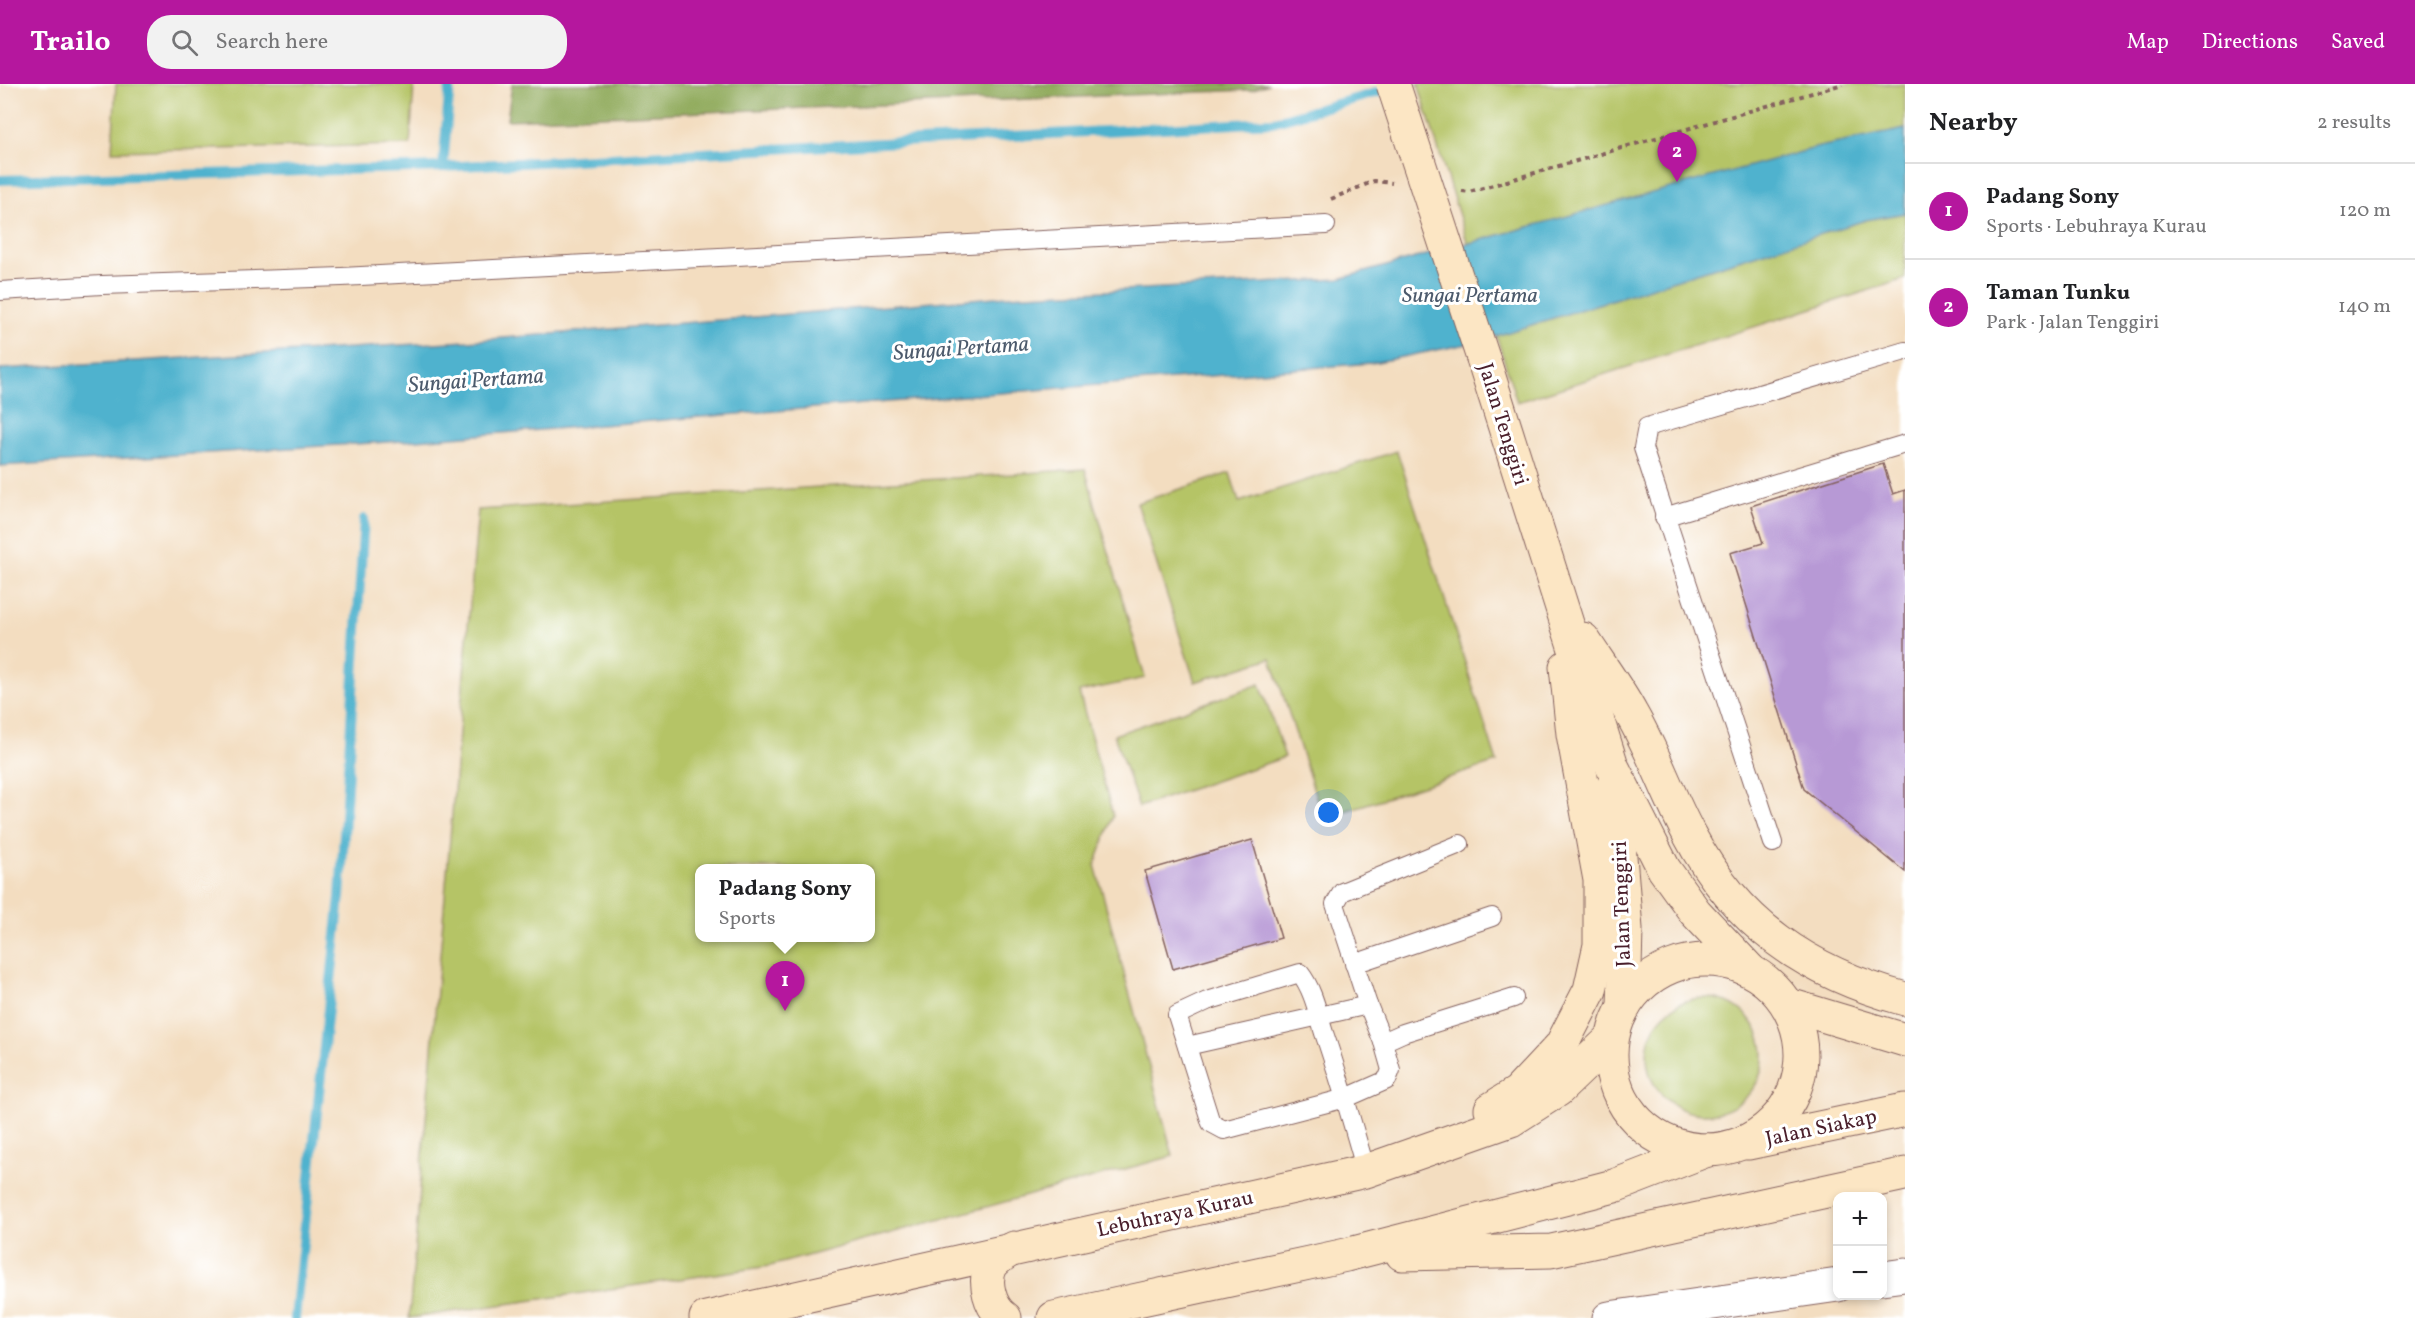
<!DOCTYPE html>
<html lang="en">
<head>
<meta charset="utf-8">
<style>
  :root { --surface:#fff; --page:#f2f2f2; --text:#202124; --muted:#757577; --line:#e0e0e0; --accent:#b5179e }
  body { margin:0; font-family:Vollkorn,serif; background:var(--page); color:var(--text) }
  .controls { position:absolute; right:18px; bottom:18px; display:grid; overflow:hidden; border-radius:12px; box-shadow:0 3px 9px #0003 }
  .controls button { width:54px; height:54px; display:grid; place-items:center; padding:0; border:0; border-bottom:2px solid var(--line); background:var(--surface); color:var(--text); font:30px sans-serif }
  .you { position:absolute; left:1329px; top:729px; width:21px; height:21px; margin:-15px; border:4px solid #fff; border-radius:50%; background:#1a73e8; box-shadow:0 0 0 9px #1a73e833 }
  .badge { display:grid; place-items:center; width:39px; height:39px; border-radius:50%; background:var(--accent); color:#fff; font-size:20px; font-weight:700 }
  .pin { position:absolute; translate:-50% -50px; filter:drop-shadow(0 2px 3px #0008) }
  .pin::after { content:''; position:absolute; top:32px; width:21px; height:18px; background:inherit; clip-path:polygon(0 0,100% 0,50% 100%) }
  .popup { position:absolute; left:695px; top:780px; width:180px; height:78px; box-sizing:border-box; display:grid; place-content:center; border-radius:12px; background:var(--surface); filter:drop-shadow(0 2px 4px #0005); font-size:20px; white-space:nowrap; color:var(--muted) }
  .popup b { font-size:22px; color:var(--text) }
  .popup::after { content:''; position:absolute; left:50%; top:100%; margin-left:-12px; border:12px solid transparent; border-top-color:var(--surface) }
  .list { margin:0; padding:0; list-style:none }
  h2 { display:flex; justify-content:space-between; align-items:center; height:78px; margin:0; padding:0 24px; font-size:26px }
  h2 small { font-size:20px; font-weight:400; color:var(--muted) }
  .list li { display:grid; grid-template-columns:39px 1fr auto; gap:18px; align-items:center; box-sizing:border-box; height:96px; padding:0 24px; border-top:2px solid var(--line) }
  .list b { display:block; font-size:22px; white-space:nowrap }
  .list p { margin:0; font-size:20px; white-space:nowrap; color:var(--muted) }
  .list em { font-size:20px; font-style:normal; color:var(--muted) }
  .icon { flex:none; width:33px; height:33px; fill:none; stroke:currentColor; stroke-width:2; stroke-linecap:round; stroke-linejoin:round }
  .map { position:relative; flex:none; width:1905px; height:1234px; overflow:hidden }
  header { display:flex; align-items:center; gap:36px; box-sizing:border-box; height:84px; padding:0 30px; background:var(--accent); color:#fff }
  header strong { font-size:28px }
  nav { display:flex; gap:33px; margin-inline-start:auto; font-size:21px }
  .search { width:420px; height:54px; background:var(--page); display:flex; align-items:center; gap:15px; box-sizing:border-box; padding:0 21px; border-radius:24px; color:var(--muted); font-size:22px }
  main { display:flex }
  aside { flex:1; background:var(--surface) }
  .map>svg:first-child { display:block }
</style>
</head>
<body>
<header>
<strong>Trailo</strong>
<div class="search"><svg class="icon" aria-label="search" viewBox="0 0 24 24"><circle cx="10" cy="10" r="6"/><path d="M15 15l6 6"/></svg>Search here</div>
<nav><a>Map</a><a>Directions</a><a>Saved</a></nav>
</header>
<main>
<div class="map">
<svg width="1905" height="1234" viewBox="0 0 1905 1234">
  <rect width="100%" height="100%" fill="#fff"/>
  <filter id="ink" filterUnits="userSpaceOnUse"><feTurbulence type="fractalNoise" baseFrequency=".0167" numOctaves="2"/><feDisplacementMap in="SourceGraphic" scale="12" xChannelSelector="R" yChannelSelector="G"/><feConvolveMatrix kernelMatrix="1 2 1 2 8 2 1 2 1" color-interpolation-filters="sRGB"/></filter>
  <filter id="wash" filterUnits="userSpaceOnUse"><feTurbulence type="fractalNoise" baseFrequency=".008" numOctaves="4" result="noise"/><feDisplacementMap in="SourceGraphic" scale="24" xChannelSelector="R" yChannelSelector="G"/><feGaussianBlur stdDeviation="1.35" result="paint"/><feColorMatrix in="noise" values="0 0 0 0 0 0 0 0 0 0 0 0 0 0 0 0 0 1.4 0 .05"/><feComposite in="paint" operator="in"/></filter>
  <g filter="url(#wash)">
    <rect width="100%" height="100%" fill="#f3ddc0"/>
    <g fill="#b5c466" stroke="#807248" stroke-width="1.5" fill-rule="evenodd">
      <path d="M 116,0 L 414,0 L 410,61 L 112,67 Z"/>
      <path d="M 1418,0 L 1905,0 L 1905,195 L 1517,318 Z"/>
      <path d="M 1397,367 L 1497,678 L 1323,734 L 1271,574 L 1195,598 L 1137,419 L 1230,389 L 1239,418 Z"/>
      <path d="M 1085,385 L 1145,594 L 1079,608 L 1113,732 L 1095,781 L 1173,1072 L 770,1182 L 409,1234 L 478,426 ZM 700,784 L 870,784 L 870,854 L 700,854 Z"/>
      <path d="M 1260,600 L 1285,673 L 1139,723 L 1114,651 Z"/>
      <circle cx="1705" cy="972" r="58"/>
    </g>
    <path fill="#90aa5b" stroke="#6d6443" stroke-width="1.5" d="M 512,0 L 1269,0 L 1251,6 L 507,36 Z"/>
    <path fill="#4fb2ce" stroke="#4c687c" stroke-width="1.5" d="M 1905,45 L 1905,129 L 1866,136 L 1477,258 L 1372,279 L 404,357 L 0,382 L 0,285 L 467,257 L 1007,212 L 1339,195 L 1819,63 Z"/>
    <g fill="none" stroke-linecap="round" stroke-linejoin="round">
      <g stroke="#4fb2ce" stroke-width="10">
        <path d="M 443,83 L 450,0"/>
        <path d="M 0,96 L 443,83 L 1272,38 L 1390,5"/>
        <path d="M 295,1234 L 340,813 L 364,435"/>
      </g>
    </g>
    <g id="blocks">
      <g fill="#b799d5">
        <path d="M 1883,380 L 1893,410 L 1905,406 L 1905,788 L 1804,705 L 1730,469 L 1763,459 L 1751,422 Z"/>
        <path d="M 1252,756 L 1281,854 L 1173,885 L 1145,787 Z"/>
      </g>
    </g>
  </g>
  <g filter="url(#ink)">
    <use href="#blocks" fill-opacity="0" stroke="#85625f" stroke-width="1.5"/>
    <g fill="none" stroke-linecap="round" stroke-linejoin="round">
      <g stroke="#85625f" stroke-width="20">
        <g id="lane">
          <path d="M 0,207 L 102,201 L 342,193 L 1326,141"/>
          <path d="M 1664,433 L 1905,360"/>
          <path d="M 1773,759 L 1643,364 L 1647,343 L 1905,267"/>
          <path d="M 1354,880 L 1492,833"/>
          <path d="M 1368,921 L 1383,958 L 1403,949 L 1514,914"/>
          <path d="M 1187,962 L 1368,921 L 1335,820 L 1342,808 L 1460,760"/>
          <path d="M 1366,1087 C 1353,1041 1340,995 1324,949 C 1318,930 1313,905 1300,889 L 1207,917 L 1177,931 L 1211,1039 L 1224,1046 L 1346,1014 L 1387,996 L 1391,986 L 1383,958"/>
        </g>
      </g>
      <g stroke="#85625f" stroke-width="35">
        <g id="street">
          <path d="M 1882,1194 L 1905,1191"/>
          <path d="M 1609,1234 L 1838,1201"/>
        </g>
      </g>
      <g stroke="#85625f" stroke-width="35">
        <g id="secondary">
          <path d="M 1483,274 L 1612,682 L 1664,785 L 1695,828 L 1749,885"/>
          <path d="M 1583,555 C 1599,580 1618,605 1632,631 C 1654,669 1668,711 1689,750 C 1737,841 1807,888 1905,915"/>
          <path d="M 1614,700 L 1626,845 L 1624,923"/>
          <circle cx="1706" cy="971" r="95"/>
          <path d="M 1789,921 L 1905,956"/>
          <path d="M 1491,1025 L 1518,1008 L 1561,962 L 1590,906 L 1600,861 L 1600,796 L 1573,650 L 1566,583"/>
          <path d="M 1748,1059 L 1905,1026"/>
          <path d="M 1402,1170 L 1551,1167 L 1905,1090"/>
          <path d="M 706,1234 L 1366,1087 L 1511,1036 L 1558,1006 L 1612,954"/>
          <path d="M 1005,1234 C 990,1224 983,1198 991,1182 C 996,1174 1006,1169 1014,1164"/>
          <path d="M 1054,1234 L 1346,1171 L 1614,1102 L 1707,1066"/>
        </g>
      </g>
      <g stroke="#85625f" stroke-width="4" stroke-dasharray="4.5 4.5" stroke-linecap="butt">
        <path d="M 1462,107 L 1469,108 L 1843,0"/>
        <path d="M 1331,115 L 1374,97 L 1392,99"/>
      </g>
      <use href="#lane" stroke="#fff" stroke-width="18"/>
      <use href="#street" stroke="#fff" stroke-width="33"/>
      <use href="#secondary" stroke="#fce6c4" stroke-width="33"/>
      <g stroke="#85625f" stroke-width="35" stroke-linecap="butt">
        <path id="secondary-bridge" d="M 1393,0 L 1483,274"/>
      </g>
      <use href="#secondary-bridge" stroke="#fce6c4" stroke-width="33"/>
    </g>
  </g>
  <g text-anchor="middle" stroke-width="6" stroke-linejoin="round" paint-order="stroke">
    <g font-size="21" fill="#4a1f2b" stroke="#fff">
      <text transform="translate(1504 340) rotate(73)" y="7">Jalan Tenggiri</text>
      <text transform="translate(1621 820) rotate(-92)" y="7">Jalan Tenggiri</text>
      <text transform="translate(1821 1043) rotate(-12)" y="7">Jalan Siakap</text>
      <text transform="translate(1175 1129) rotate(-12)" y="7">Lebuhraya Kurau</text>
    </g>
    <g font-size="22" font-style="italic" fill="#4c5a6c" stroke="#fff">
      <text x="1470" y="218">Sungai Pertama</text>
      <text transform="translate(961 263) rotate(-4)" y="8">Sungai Pertama</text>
      <text transform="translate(476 295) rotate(-4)" y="8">Sungai Pertama</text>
    </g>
  </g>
</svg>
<div class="controls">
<button>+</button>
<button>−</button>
</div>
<div class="you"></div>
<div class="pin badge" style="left:785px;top:927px">1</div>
<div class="popup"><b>Padang Sony</b>Sports</div>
<div class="pin badge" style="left:1677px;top:98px">2</div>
</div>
<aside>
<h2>Nearby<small>2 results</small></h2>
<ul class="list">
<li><span class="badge">1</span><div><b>Padang Sony</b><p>Sports · Lebuhraya Kurau</p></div><em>120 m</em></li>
<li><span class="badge">2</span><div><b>Taman Tunku</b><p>Park · Jalan Tenggiri</p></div><em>140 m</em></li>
</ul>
</aside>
</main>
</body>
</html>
